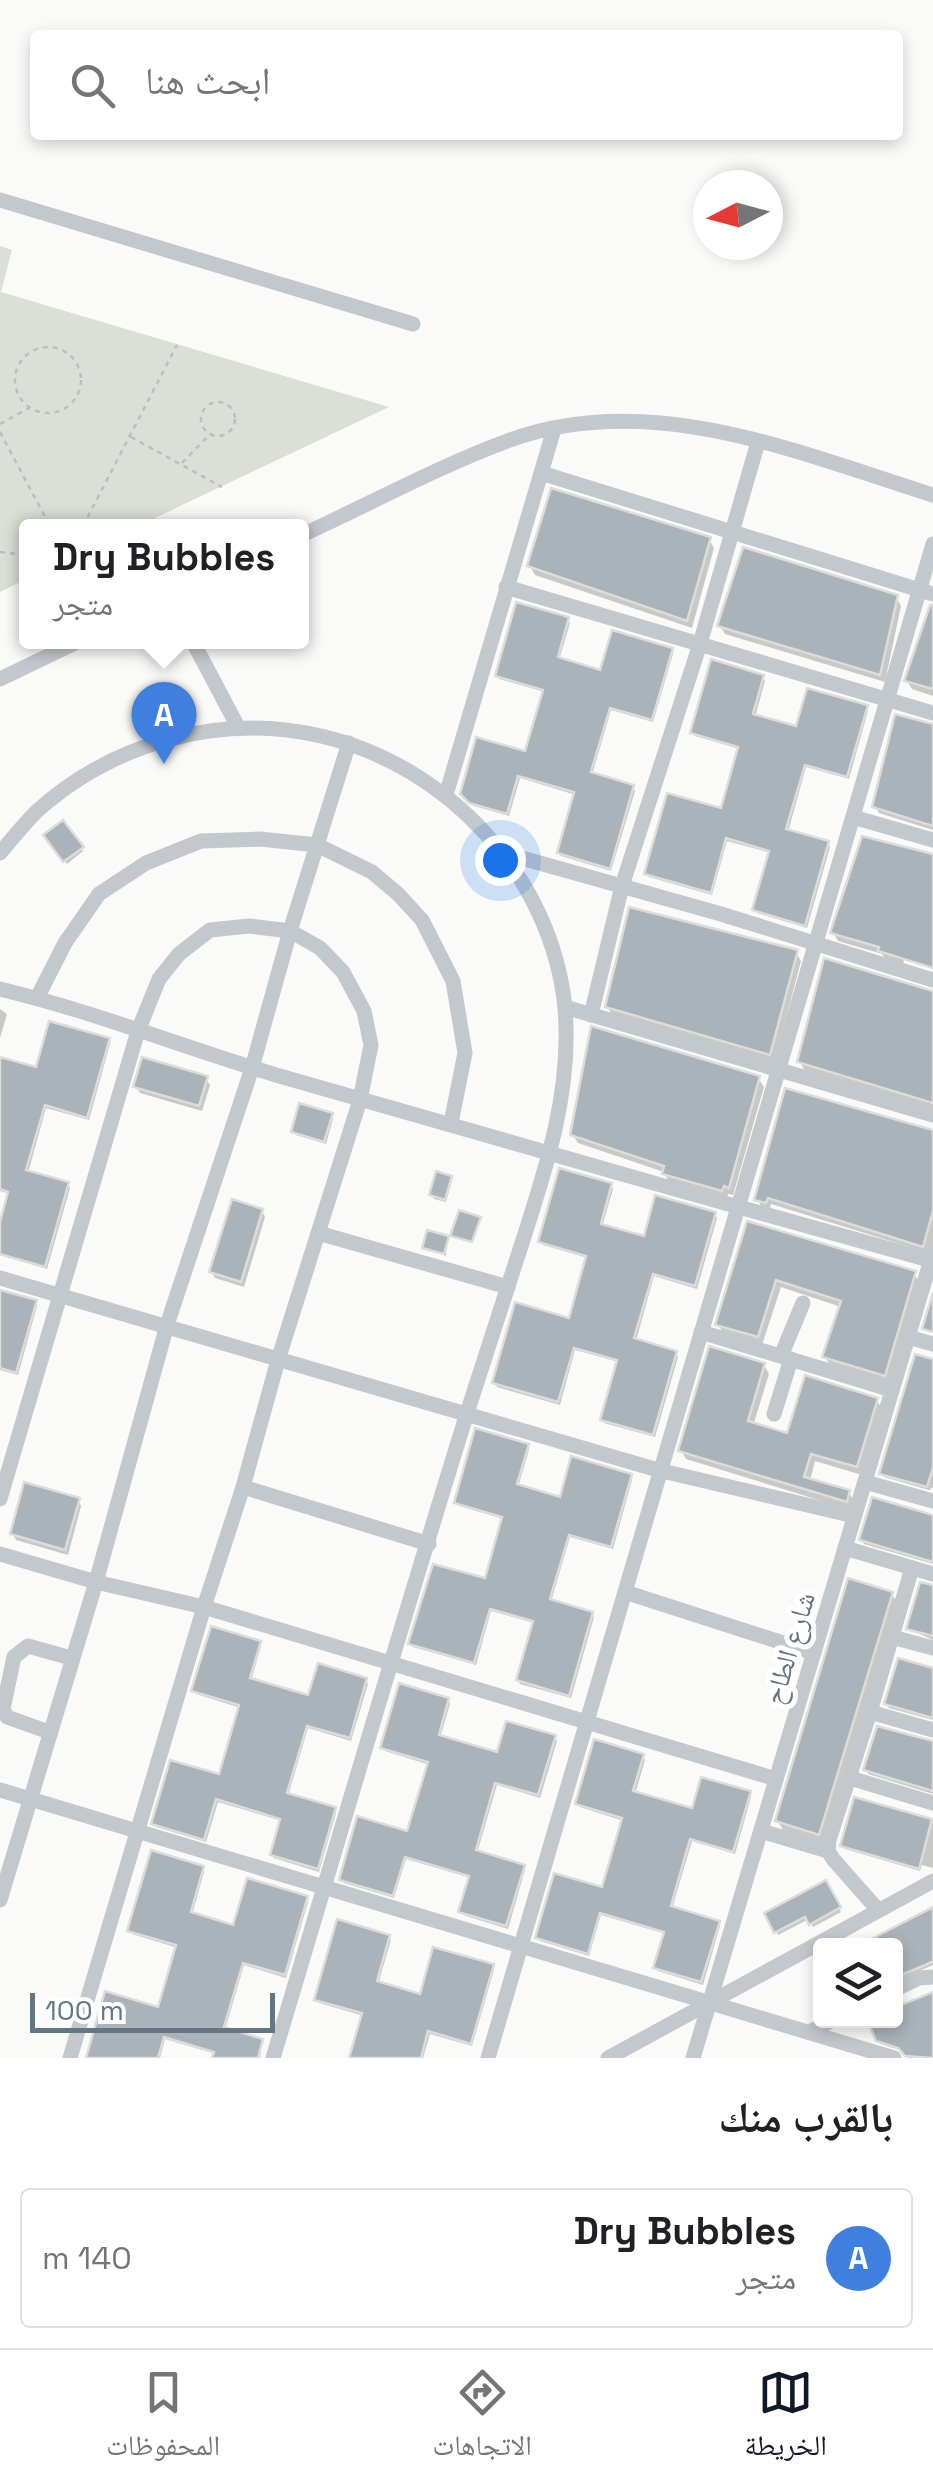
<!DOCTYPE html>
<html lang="ar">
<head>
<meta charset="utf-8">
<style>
  :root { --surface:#fff; --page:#f2f2f2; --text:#202124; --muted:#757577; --line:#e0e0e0; --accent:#111827 }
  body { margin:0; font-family:"Space Grotesk","Noto Naskh Arabic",sans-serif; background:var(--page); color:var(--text); direction:rtl }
  .controls { position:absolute; right:30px; bottom:30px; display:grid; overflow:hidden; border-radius:10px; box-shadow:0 5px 15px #0003 }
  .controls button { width:90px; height:90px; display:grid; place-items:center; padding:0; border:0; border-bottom:2px solid var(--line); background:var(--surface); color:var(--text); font:50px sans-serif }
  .compass { position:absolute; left:693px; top:170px; width:90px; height:90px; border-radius:50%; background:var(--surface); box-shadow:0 5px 15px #0003; rotate:264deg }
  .scale { position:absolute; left:30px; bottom:25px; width:245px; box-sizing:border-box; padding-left:10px; border:5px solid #657683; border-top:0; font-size:28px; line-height:35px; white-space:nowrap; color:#657683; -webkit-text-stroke:8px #fff; paint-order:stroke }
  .you { position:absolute; left:500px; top:860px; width:35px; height:35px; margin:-25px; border:8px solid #fff; border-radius:50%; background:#1a73e8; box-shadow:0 0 0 15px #1a73e833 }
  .badge { display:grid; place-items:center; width:65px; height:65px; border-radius:50%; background:var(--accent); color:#fff; font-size:32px; font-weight:700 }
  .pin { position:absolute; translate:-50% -82px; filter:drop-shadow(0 2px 5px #0008) }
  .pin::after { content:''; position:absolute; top:52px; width:35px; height:30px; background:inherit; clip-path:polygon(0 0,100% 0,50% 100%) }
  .popup { position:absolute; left:19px; top:519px; width:290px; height:130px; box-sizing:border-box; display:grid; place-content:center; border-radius:10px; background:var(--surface); filter:drop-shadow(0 2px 8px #0005); font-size:32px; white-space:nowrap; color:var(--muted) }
  .popup b { font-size:38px; color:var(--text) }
  .popup::after { content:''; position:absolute; left:50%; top:100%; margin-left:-20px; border:20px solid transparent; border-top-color:var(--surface) }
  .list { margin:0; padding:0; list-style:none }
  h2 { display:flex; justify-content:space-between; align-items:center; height:130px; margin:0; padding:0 40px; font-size:42px }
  h2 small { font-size:32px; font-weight:400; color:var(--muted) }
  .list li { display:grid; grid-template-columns:65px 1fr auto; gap:30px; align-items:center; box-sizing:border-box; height:140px; margin:0 20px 20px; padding:0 20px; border:2px solid var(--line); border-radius:10px }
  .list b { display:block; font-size:38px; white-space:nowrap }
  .list p { margin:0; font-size:32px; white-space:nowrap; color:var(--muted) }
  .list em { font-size:32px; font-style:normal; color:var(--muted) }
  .icon { flex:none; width:55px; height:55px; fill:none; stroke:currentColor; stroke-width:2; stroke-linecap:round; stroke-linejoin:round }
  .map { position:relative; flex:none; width:933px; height:2058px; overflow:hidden; direction:ltr }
  .search { position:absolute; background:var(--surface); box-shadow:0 5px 15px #0003; left:30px; right:30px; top:30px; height:110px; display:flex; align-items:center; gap:25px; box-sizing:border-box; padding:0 35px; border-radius:10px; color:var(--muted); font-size:38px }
  .sheet { height:290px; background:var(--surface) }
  nav { display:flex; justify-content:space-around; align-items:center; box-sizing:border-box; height:140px; border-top:2px solid var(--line); background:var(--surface); font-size:28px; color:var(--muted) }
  nav a { display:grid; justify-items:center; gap:5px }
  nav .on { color:var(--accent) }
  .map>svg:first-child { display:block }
</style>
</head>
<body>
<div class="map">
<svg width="933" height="2058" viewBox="0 0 933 2058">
  <rect width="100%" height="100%" fill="#fafaf8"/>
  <path fill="#dadfd7" d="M 0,246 L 12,250 L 1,292 L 389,407 L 138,526 L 26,526 L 26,579 L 0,592 Z"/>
  <g fill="#0003">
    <path d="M 709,539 L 714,548 L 692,628 L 535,575 L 530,566 Z"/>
    <path d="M 896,597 L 901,606 L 885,682 L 725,634 L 720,626 Z"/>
    <path d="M 933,607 L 933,696 L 912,689 L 907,681 Z"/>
    <path d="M 568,620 L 570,623 L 559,660 L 602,673 L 671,650 L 673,654 L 653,722 L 611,710 L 592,775 L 633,787 L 635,791 L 611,871 L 561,856 L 559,853 L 576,795 L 520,778 L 509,816 L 474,806 L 465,797 L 527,754 L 545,692 L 499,679 L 497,675 Z"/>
    <path d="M 763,677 L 765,681 L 755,717 L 798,730 L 866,708 L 868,711 L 849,779 L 806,767 L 788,832 L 828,843 L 830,847 L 807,928 L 757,913 L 755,910 L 771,853 L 727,841 L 712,895 L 649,877 L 647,874 L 722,811 L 740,749 L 695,736 L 693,732 Z"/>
    <path d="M 933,726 L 933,830 L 879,813 L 875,807 Z"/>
    <path d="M 63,823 L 83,851 L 67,864 L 46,836 Z"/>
    <path d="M 933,857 L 933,967 L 904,959 L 903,965 L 885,959 L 882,954 L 838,941 L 833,932 Z"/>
    <path d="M 796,952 L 801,961 L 774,1063 L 612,1015 L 607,1006 Z"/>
    <path d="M 933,992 L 933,1110 L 805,1071 L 800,1062 Z"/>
    <path d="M 0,1009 L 7,1014 L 0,1038 Z"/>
    <path d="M 108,1040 L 110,1044 L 89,1120 L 46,1108 L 28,1173 L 68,1184 L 70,1188 L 47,1269 L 0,1255 L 0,1231 L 10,1194 L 0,1191 L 0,1060 L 37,1071 Z"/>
    <path d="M 758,1078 L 764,1087 L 733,1195 L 728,1194 L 727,1198 L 669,1182 L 664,1172 L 578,1143 L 572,1134 Z"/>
    <path d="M 206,1079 L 210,1085 L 202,1111 L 140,1093 L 136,1086 Z"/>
    <path d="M 331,1116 L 333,1119 L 326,1144 L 296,1135 L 294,1132 Z"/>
    <path d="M 933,1132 L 933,1248 L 928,1247 L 926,1252 L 771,1204 L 770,1208 L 761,1206 L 757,1199 Z"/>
    <path d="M 450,1178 L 452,1181 L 446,1202 L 434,1199 L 432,1195 Z"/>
    <path d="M 611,1185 L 613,1189 L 602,1227 L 646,1239 L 715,1214 L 717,1218 L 697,1289 L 654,1276 L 636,1341 L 676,1353 L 678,1357 L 655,1437 L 604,1423 L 602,1419 L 619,1362 L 575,1350 L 560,1405 L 497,1387 L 495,1383 L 570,1321 L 588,1258 L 543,1245 L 541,1242 Z"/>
    <path d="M 262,1211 L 265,1217 L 244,1287 L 215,1278 L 212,1272 Z"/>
    <path d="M 749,1224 L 914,1274 L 919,1282 L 889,1383 L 830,1365 L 825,1357 L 841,1307 L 781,1287 L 762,1345 L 723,1333 L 718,1324 Z"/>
    <path d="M 447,1238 L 446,1256 L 425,1247 Z"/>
    <path d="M 0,1292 L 35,1303 L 37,1306 L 18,1375 L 0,1370 Z"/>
    <path d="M 933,1362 L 933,1487 L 929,1490 L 884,1477 L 882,1473 Z"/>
    <path d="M 764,1365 L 769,1374 L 753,1426 L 789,1436 L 876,1400 L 882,1408 L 862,1475 L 815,1461 L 810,1481 L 849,1493 L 854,1501 L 851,1510 L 686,1459 L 681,1450 Z"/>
    <path d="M 527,1446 L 529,1450 L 518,1487 L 562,1500 L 630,1476 L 632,1480 L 613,1549 L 570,1537 L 551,1602 L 592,1614 L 594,1617 L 571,1698 L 520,1684 L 518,1680 L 535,1623 L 491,1611 L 476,1665 L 413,1647 L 411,1644 L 486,1581 L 504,1519 L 459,1506 L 457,1502 Z"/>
    <path d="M 78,1500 L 81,1506 L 68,1555 L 16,1540 L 12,1533 Z"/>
    <path d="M 933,1517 L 933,1564 L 864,1544 L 862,1540 Z"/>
    <path d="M 933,1587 L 933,1640 L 909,1629 Z"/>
    <path d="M 892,1594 L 897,1603 L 823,1842 L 783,1830 L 778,1821 Z"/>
    <path d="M 259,1643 L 261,1646 L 251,1681 L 310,1699 L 366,1680 L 368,1684 L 351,1741 L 308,1728 L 288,1796 L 334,1810 L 336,1813 L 319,1872 L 274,1858 L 272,1855 L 282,1821 L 218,1802 L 206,1842 L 156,1827 L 154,1823 L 220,1777 L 241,1708 L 196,1694 L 194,1691 Z"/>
    <path d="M 933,1670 L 933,1720 L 889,1708 L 887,1704 Z"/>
    <path d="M 448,1700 L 450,1704 L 440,1738 L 499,1755 L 554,1737 L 557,1741 L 540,1798 L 497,1785 L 477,1853 L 523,1867 L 525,1870 L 508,1929 L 463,1915 L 461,1912 L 471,1878 L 406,1859 L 394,1898 L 344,1883 L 342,1880 L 409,1834 L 430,1765 L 385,1751 L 383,1748 Z"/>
    <path d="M 933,1743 L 933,1794 L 868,1774 L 866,1770 Z"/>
    <path d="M 643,1756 L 645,1760 L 635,1794 L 693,1812 L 749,1794 L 751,1797 L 735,1854 L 692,1841 L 672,1909 L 718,1923 L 720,1926 L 703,1985 L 658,1971 L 656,1968 L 666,1934 L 601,1915 L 589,1956 L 540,1941 L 538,1938 L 604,1890 L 624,1821 L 580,1807 L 578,1804 Z"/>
    <path d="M 856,1800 L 933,1822 L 933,1868 L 922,1865 L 920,1871 L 845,1849 L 842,1846 Z"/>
    <path d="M 202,1868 L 204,1872 L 192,1915 L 235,1928 L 306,1898 L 308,1902 L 286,1978 L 244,1965 L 225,2030 L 262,2041 L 260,2058 L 215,2058 L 216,2054 L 165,2039 L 160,2058 L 88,2058 L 160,2010 L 178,1948 L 132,1934 L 130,1930 Z"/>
    <path d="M 825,1884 L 841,1912 L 813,1927 L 809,1919 L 778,1935 L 768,1914 Z"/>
    <path d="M 933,1911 L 933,1965 L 896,1981 L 896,1946 Z"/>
    <path d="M 389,1937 L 391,1940 L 378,1984 L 421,1997 L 492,1966 L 494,1970 L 472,2046 L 430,2034 L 423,2058 L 352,2058 L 364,2016 L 319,2003 L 317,1999 Z"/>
    <path d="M 929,1997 L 933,1998 L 933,2058 L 908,2058 L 903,2051 L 881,2044 L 870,2020 L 896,2020 L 896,2010 Z"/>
  </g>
  <g fill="#aab3b9" stroke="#dcdcda" stroke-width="2.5">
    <path d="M 551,488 L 711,537 L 687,621 L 527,566 Z"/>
    <path d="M 743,547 L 898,595 L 880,675 L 717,626 Z"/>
    <path d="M 516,602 L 569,617 L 558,657 L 600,670 L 612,630 L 673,648 L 652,720 L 610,708 L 591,772 L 634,785 L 610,869 L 557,853 L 574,792 L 518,776 L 507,814 L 469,803 L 460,794 L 476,737 L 525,751 L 543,690 L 495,676 Z"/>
    <path d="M 930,605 L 933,605 L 933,689 L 904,681 Z"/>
    <path d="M 711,659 L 764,675 L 753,714 L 796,726 L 807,688 L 868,705 L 847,777 L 805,765 L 786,829 L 829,841 L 805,926 L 752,910 L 769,851 L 726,838 L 711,893 L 644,874 L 667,793 L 721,808 L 738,747 L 690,733 Z"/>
    <path d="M 895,714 L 933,724 L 933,826 L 872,807 Z"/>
    <path d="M 63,820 L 84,847 L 63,862 L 43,835 Z"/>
    <path d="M 862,836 L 933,854 L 933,968 L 878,951 L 879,947 L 830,933 Z"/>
    <path d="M 629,907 L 798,950 L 770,1055 L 605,1007 Z"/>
    <path d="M 824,958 L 933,991 L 933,1103 L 797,1062 Z"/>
    <path d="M 49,1021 L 110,1038 L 87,1118 L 45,1105 L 26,1170 L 69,1182 L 45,1267 L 0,1254 L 0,1222 L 8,1192 L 0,1189 L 0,1057 L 36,1067 Z"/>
    <path d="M 591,1026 L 760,1076 L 729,1188 L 724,1186 L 722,1191 L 662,1174 L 664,1166 L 570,1135 Z"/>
    <path d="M 142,1057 L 208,1076 L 199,1106 L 133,1087 Z"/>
    <path d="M 785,1088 L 933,1130 L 933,1211 L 923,1247 L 768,1198 L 766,1203 L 754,1200 Z"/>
    <path d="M 299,1103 L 333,1113 L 324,1142 L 291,1132 Z"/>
    <path d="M 559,1168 L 612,1183 L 601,1224 L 644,1236 L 655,1195 L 716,1212 L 695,1286 L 653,1274 L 634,1338 L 677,1351 L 653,1435 L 600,1420 L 617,1360 L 574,1348 L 558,1402 L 492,1383 L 515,1302 L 569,1318 L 586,1256 L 538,1242 Z"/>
    <path d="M 436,1171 L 452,1176 L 445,1200 L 429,1195 Z"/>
    <path d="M 232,1199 L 263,1209 L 241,1282 L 209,1272 Z"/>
    <path d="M 459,1210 L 481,1217 L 472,1242 L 450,1236 Z"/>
    <path d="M 747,1221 L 916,1271 L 885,1376 L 822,1357 L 841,1301 L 776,1280 L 758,1337 L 715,1325 Z"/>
    <path d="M 427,1230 L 449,1236 L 444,1254 L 422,1248 Z"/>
    <path d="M 0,1290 L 37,1300 L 16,1373 L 0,1368 Z"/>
    <path d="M 933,1292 L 933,1332 L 922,1329 Z"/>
    <path d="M 709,1346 L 765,1363 L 748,1421 L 787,1433 L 805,1375 L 878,1398 L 857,1467 L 811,1454 L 804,1477 L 850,1490 L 847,1502 L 678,1451 Z"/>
    <path d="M 915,1354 L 933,1359 L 933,1468 L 927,1487 L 879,1474 Z"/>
    <path d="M 475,1428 L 529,1444 L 517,1484 L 560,1497 L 571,1456 L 632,1474 L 611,1547 L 569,1535 L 550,1599 L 593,1612 L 569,1696 L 516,1680 L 533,1621 L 490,1609 L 474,1663 L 408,1644 L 433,1564 L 485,1578 L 502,1517 L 454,1503 Z"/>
    <path d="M 24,1482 L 80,1498 L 65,1550 L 10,1534 Z"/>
    <path d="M 872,1497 L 933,1515 L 933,1562 L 859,1540 Z"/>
    <path d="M 848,1578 L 893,1592 L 819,1835 L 775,1821 Z"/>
    <path d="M 920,1582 L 933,1585 L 933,1636 L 906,1629 Z"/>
    <path d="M 211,1626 L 261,1641 L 250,1678 L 308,1695 L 318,1663 L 367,1678 L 350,1738 L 307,1726 L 287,1793 L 336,1807 L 318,1869 L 270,1855 L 280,1819 L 216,1799 L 204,1840 L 151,1824 L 170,1760 L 219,1774 L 239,1705 L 191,1691 Z"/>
    <path d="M 898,1658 L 933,1668 L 933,1718 L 884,1704 Z"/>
    <path d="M 399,1683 L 449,1698 L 439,1735 L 497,1752 L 506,1721 L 556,1735 L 538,1795 L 495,1783 L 476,1850 L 525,1865 L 506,1926 L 458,1912 L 469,1876 L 405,1857 L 393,1896 L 339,1880 L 357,1816 L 407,1831 L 428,1762 L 380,1748 Z"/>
    <path d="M 877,1726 L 933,1741 L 933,1791 L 863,1770 Z"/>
    <path d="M 594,1739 L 644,1754 L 633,1791 L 692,1808 L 701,1777 L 751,1791 L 733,1852 L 690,1839 L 671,1906 L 720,1921 L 701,1982 L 653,1968 L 664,1932 L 600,1913 L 588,1954 L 535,1938 L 554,1873 L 602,1887 L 622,1818 L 575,1804 Z"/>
    <path d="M 854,1797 L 932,1819 L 919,1869 L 840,1846 Z"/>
    <path d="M 151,1850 L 204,1866 L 191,1912 L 233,1925 L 247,1878 L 308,1896 L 285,1975 L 243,1963 L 224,2027 L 263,2039 L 258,2058 L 212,2058 L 214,2052 L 164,2037 L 158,2058 L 86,2058 L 105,1991 L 158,2007 L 176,1945 L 127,1931 Z"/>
    <path d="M 826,1880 L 841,1907 L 809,1925 L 805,1917 L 774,1933 L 764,1913 Z"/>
    <path d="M 933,1907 L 933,1961 L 923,1966 L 896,1977 L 896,1946 L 858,1946 Z"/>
    <path d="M 337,1919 L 390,1935 L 377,1981 L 420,1994 L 433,1947 L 494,1964 L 471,2044 L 428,2031 L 421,2058 L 349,2058 L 362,2013 L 314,2000 Z"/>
    <path d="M 933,1992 L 933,2058 L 905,2056 L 898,2048 L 876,2041 L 867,2020 L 896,2020 L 896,2007 Z"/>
  </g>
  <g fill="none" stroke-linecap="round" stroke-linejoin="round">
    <g stroke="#bbbfc2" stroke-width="2.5" stroke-dasharray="5 5" stroke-linecap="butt">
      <circle cx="48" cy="380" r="33"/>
      <circle cx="218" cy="419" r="17"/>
      <path d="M 0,424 L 29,408"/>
      <path d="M 0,432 L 50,526"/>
      <path d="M 131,437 L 222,487"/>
      <path d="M 182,463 L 210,434"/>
      <path d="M 83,526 L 177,345"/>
      <path d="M 0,552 L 26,555"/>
    </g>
    <g stroke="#c3c8cc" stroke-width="15">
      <path d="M 0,200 L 413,324"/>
      <path d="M 541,473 L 933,594"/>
      <path d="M 302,535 C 370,504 439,466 510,440 C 651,389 799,453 933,495"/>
      <path d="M 506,587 L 933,713"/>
      <path d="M 193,642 L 238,727"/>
      <path d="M 0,679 L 77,642"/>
      <path d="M 446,795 L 554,429"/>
      <path d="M 853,817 L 933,840"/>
      <path d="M 0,853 C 12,839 24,824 37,811 C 114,742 220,713 321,736 C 447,765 552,876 565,1008 C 572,1089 547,1166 522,1243 C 504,1299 486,1354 468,1410 C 401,1625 338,1842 273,2058"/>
      <path d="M 504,853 L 721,914 L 933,980"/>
      <path d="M 0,989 C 96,1012 188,1049 283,1077 C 499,1140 716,1201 933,1261"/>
      <path d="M 37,998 L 65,943 L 99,894 L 146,863 L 201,841 L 260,839 L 317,845 L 372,872 L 398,894 L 422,920 L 453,981 L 465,1053 L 451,1123"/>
      <path d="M 565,1007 L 933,1115"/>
      <path d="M 591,1015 L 622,886 L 699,647 L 758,442"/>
      <path d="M 318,1233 L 508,1287"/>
      <path d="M 0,1278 L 658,1470 L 854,1516"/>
      <path d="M 701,1332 L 892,1390"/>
      <path d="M 908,1337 L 933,1344"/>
      <path d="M 781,1356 L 803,1303"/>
      <path d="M 774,1414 L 791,1359"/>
      <path d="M 865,1482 L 933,1501"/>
      <path d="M 243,1487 L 429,1544"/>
      <path d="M 0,1499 L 138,1031 L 159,979 L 179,954 L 210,930 L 249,926 L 290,931 L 320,948 L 343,972 L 364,1011 L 371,1045 L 360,1100 L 278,1360 L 243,1487 L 204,1607 L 70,2058"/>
      <path d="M 845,1548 L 933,1574"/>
      <path d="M 0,1554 L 96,1582 L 204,1607 L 776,1779"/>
      <path d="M 625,1592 L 814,1653"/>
      <path d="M 892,1637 L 933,1648"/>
      <path d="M 870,1712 L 933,1730"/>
      <path d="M 49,1732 L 7,1717 L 3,1709 L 14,1657 L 28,1646 L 71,1658"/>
      <path d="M 850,1778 L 933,1803"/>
      <path d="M 0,1790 L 894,2058"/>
      <path d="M 761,1831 L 828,1851"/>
      <path d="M 0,1900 L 96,1582 L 167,1325 L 252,1068 L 290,931 L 349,743"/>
      <path d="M 878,1910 L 833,1859 L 828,1851 L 829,1840 L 870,1712 L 912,1568"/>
      <path d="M 896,1989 L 919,1978 L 933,1977"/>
      <path d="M 809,2032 L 833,2020"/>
      <path d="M 488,2058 L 933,544"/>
      <path d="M 608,2058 L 933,1881"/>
      <path d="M 693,2058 L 933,1253"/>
    </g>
  </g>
  <g text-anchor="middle" stroke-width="10" stroke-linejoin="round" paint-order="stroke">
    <g font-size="28" fill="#657683" stroke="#fff">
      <text transform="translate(789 1648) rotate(-73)" y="10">شارع الطاح</text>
    </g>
  </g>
</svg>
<div class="controls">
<button><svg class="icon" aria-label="layers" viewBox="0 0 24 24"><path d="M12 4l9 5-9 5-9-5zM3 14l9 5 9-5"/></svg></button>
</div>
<svg class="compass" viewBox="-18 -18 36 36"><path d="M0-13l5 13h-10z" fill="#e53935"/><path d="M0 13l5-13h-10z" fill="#757577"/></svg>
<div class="scale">100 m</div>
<div class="you"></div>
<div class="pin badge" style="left:164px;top:764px;background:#3f7fe0">A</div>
<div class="popup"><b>Dry Bubbles</b>متجر</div>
<div class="search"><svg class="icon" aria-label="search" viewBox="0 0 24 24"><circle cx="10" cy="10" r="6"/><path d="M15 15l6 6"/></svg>ابحث هنا</div>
</div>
<section class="sheet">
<h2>بالقرب منك<small></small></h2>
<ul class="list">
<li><span class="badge" style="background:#3f7fe0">A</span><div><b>Dry Bubbles</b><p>متجر</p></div><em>140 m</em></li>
</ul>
</section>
<nav>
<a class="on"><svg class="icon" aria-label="map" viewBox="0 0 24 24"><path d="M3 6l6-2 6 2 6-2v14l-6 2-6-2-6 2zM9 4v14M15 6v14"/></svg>الخريطة</a>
<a><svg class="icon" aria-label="directions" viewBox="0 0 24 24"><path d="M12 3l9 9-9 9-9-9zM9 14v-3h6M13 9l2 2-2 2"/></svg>الاتجاهات</a>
<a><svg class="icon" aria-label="saved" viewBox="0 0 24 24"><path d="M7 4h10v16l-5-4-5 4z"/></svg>المحفوظات</a>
</nav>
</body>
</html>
